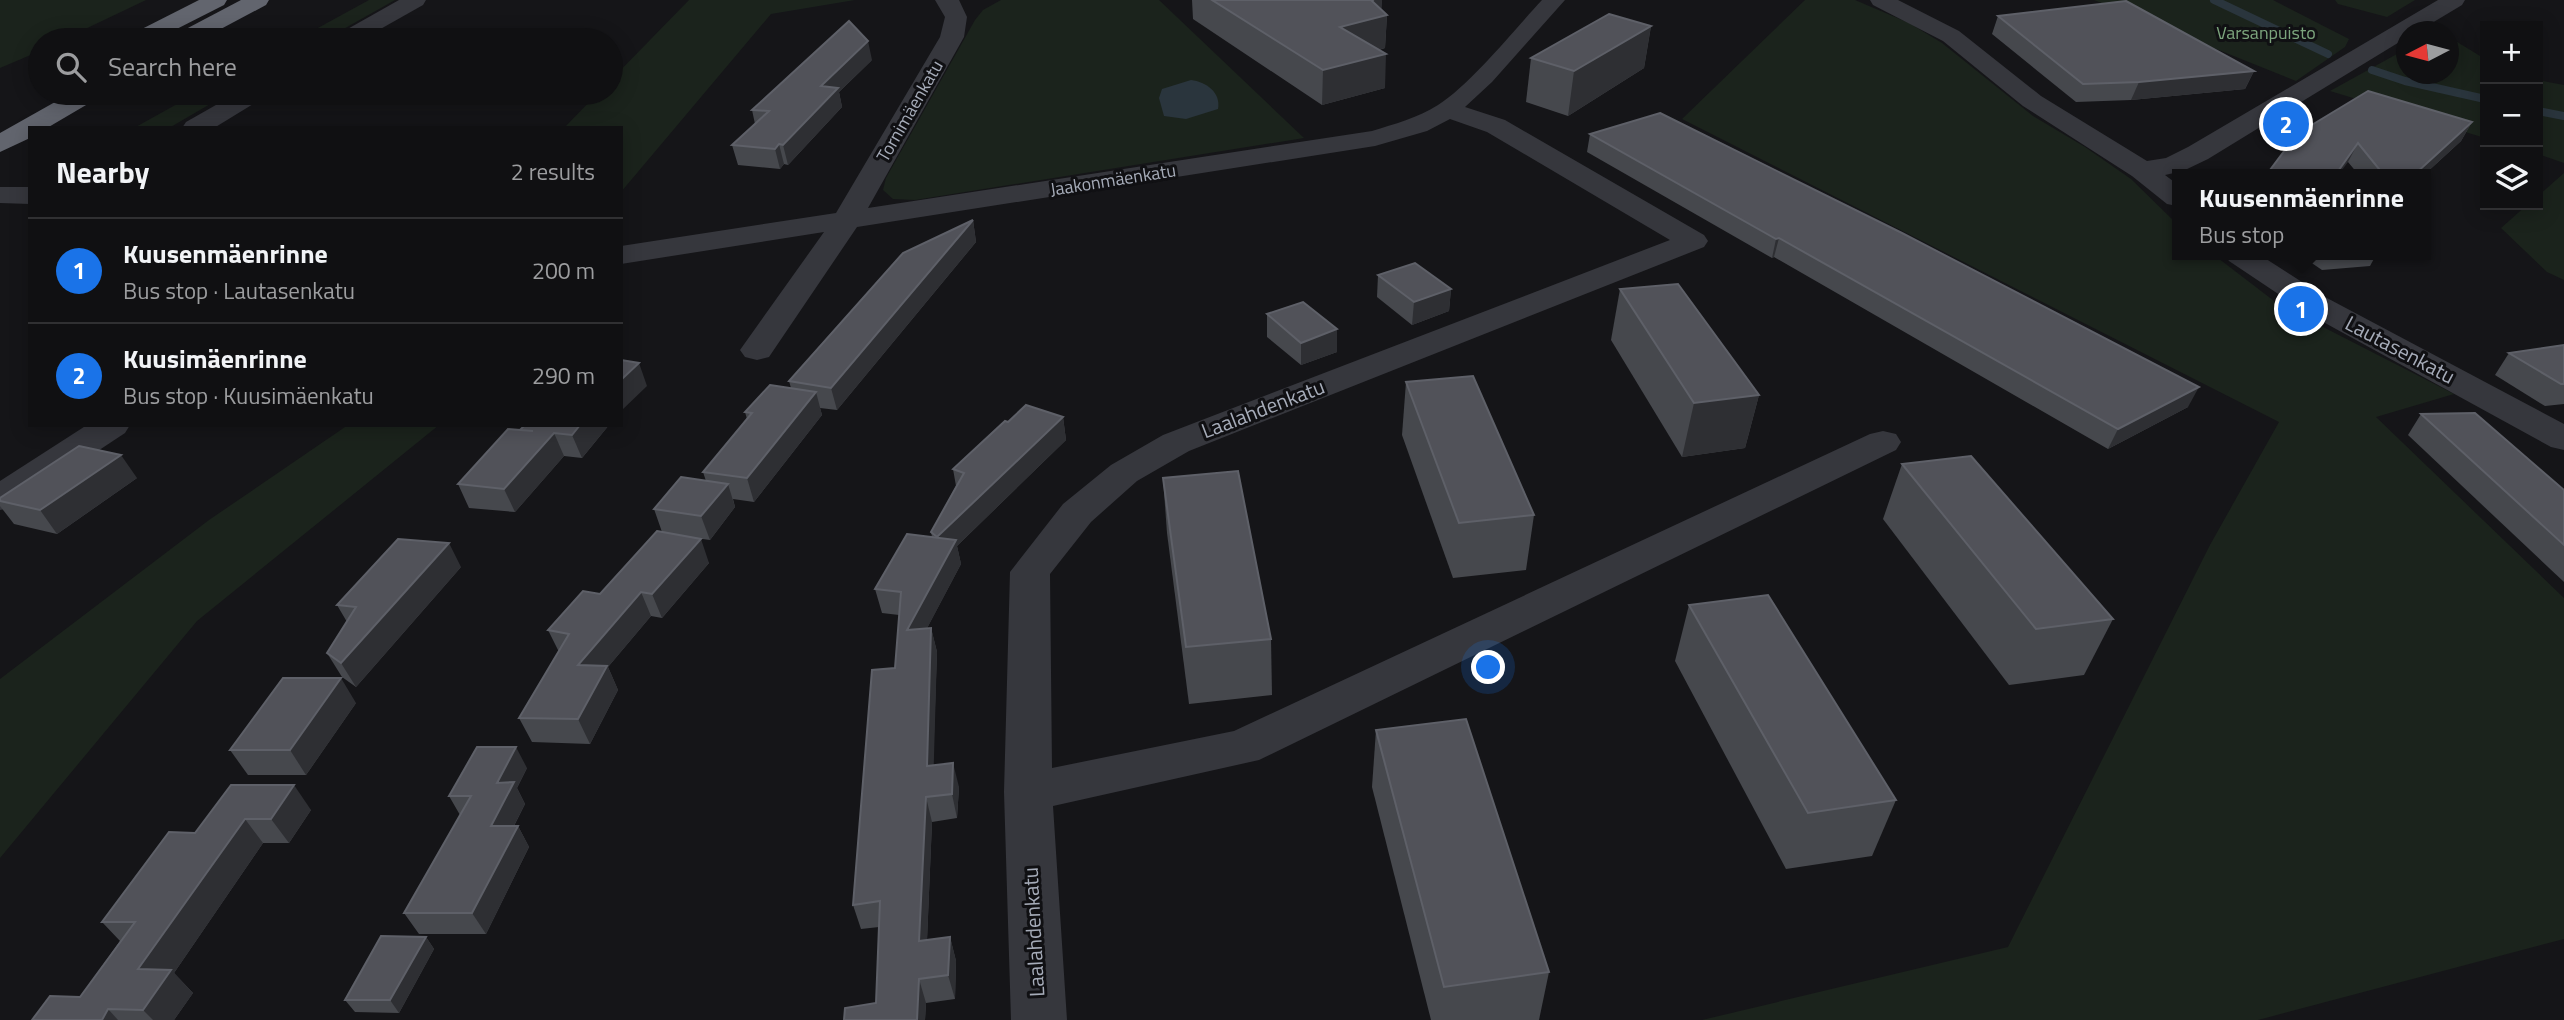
<!DOCTYPE html>
<html lang="en">
<head>
<meta charset="utf-8">
<style>
  :root { --surface:#101012; --page:#1e1e20; --text:#f1f3f6; --muted:#9c9d9f; --line:#303032; --accent:#1a73e8 }
  body { margin:0; font-family:"Titillium Web",sans-serif; background:var(--page); color:var(--text) }
  .controls { position:absolute; right:21px; top:21px; display:grid; overflow:hidden; border-radius:0px; box-shadow:0 4px 18px #0003 }
  .controls button { width:63px; height:63px; display:grid; place-items:center; padding:0; border:0; border-bottom:2px solid var(--line); background:var(--surface); color:var(--text); font:35px sans-serif }
  .compass { position:absolute; left:2396px; top:21px; width:63px; height:63px; border-radius:50%; background:var(--surface); box-shadow:0 4px 18px #0003; rotate:264deg }
  .you { position:absolute; left:1489px; top:668px; width:24px; height:24px; margin:-18px; border:5px solid #fff; border-radius:50%; background:#1a73e8; box-shadow:0 0 0 10px #1a73e833 }
  .badge { display:grid; place-items:center; width:46px; height:46px; border-radius:50%; background:var(--accent); color:#fff; font-size:23px; font-weight:700 }
  .pin { position:absolute; translate:-50% -50%; border:4px solid #fff; box-shadow:0 2px 7px #0006 }
  .popup { position:absolute; left:2172px; top:169px; width:259px; height:91px; box-sizing:border-box; display:grid; place-content:center; border-radius:0px; background:var(--surface); filter:drop-shadow(0 2px 5px #0005); font-size:23px; white-space:nowrap; color:var(--muted) }
  .popup b { font-size:26px; color:var(--text) }
  .popup::after { content:''; position:absolute; left:50%; top:100%; margin-left:-14px; border:14px solid transparent; border-top-color:var(--surface) }
  .list { margin:0; padding:0; list-style:none }
  h2 { display:flex; justify-content:space-between; align-items:center; height:91px; margin:0; padding:0 28px; font-size:30px }
  h2 small { font-size:23px; font-weight:400; color:var(--muted) }
  .list li { display:grid; grid-template-columns:46px 1fr auto; gap:21px; align-items:center; box-sizing:border-box; height:105px; padding:0 28px; border-top:2px solid var(--line) }
  .list b { display:block; font-size:26px; white-space:nowrap }
  .list p { margin:0; font-size:23px; white-space:nowrap; color:var(--muted) }
  .list em { font-size:23px; font-style:normal; color:var(--muted) }
  .icon { flex:none; width:38px; height:38px; fill:none; stroke:currentColor; stroke-width:2; stroke-linecap:round; stroke-linejoin:round }
  .map { position:relative; flex:none; width:2564px; height:1020px; overflow:hidden }
  .search { position:absolute; background:var(--surface); box-shadow:0 4px 18px #0003; left:28px; top:28px; width:595px; height:77px; display:flex; align-items:center; gap:18px; box-sizing:border-box; padding:0 24px; border-radius:38px; color:var(--muted); font-size:26px }
  .panel { position:absolute; background:var(--surface); box-shadow:0 4px 18px #0003; left:28px; top:126px; width:595px; height:301px; border-radius:0px }
  .map>svg:first-child { display:block }
</style>
</head>
<body>
<div class="map">
<svg width="2564" height="1020" viewBox="0 0 2564 1020">
  <rect width="100%" height="100%" fill="#151518"/>
  <g fill="#1b231c">
    <path d="M 0,0 L 146,0 L 62,40 L 40,40 L 40,51 L 0,68 Z"/>
    <path d="M 369,0 L 395,0 L 324,40 L 296,40 Z"/>
    <path d="M 689,0 L 855,0 L 771,14 L 621,192 L 621,128 L 564,128 L 598,93 L 611,93 L 611,80 Z"/>
    <path d="M 1001,0 L 1159,0 L 1304,138 L 915,200 L 893,199 L 883,190 L 886,178 L 975,20 L 983,10 Z"/>
    <path d="M 1805,0 L 1855,0 L 1909,23 L 1942,43 L 2033,116 L 2085,147 L 2131,179 L 2177,224 L 2177,255 L 2214,255 L 2278,304 L 2454,394 L 2376,417 L 2564,598 L 2564,939 L 2258,1020 L 1702,1020 L 2008,947 L 2210,545 L 2279,422 L 1682,119 Z"/>
    <path d="M 2094,0 L 2273,0 L 2349,39 L 2345,47 L 2296,81 Z"/>
    <path d="M 2335,0 L 2415,0 L 2387,17 L 2338,4 Z"/>
    <path d="M 2449,37 L 2485,59 L 2485,138 L 2330,91 L 2406,49 L 2406,74 L 2448,74 Z"/>
    <path d="M 2538,80 L 2564,85 L 2564,163 L 2538,154 Z"/>
    <path d="M 197,93 L 229,93 L 169,128 L 134,128 Z"/>
    <path d="M 2564,173 L 2564,280 L 2547,272 L 2501,228 L 2527,205 L 2538,205 L 2538,196 Z"/>
    <path d="M 348,425 L 439,425 L 197,621 L 0,858 L 0,679 L 209,520 Z"/>
  </g>
  <path fill="#2a353d" d="M 1191,80 C 1206,82 1221,92 1218,109 L 1186,119 L 1164,116 L 1159,98 L 1162,89 Z"/>
  <g fill="none" stroke-linecap="round" stroke-linejoin="round">
    <g stroke="#2a353d" stroke-width="8">
      <path d="M 2214,0 L 2328,54"/>
      <path d="M 2372,70 L 2405,81 L 2485,99"/>
      <path d="M 2538,111 L 2564,116"/>
    </g>
    <g fill="#36373d" fill-rule="evenodd">
      <path d="M 399,0 L 426,0 L 423,5 L 361,40 L 333,40 L 337,35 Z"/>
      <path d="M 935,0 L 959,0 L 967,17 L 964,37 L 868,208 L 1372,131 C 1394,124 1418,118 1438,105 C 1471,84 1514,30 1542,0 L 1565,0 L 1492,82 L 1465,107 L 1505,120 L 1704,235 L 1708,241 L 1704,247 L 1189,451 L 1137,481 L 1091,522 L 1050,574 L 1052,768 L 1234,731 L 1870,434 L 1883,431 L 1896,434 L 1901,442 L 1896,450 L 1259,760 L 1053,806 L 1067,1020 L 1011,1020 L 1004,792 L 1010,572 L 1063,504 L 1111,465 L 1163,435 L 1670,240 L 1487,132 L 1450,119 L 1427,131 L 1375,146 L 857,227 L 769,357 L 757,360 L 745,357 L 740,350 L 824,232 L 621,264 L 621,246 L 836,213 L 940,37 L 945,17 Z"/>
      <path d="M 1870,0 L 1898,0 L 1959,31 L 2041,96 L 2147,161 L 2166,158 L 2188,147 L 2438,0 L 2465,0 L 2462,5 L 2417,32 L 2406,32 L 2406,38 L 2208,159 L 2183,171 L 2165,175 L 2177,184 L 2177,206 L 2167,204 L 2132,176 L 2023,106 L 1943,41 L 1873,5 Z"/>
      <path d="M 237,93 L 266,93 L 263,98 L 214,128 L 182,128 L 186,122 Z"/>
      <path d="M 0,187 L 30,187 L 30,204 L 0,203 Z"/>
      <path d="M 2225,255 L 2260,255 L 2327,298 L 2564,424 L 2564,450 L 2551,447 L 2305,312 L 2229,261 Z"/>
      <path d="M 87,425 L 130,425 L 125,433 L 13,507 L 0,510 L 0,481 Z"/>
    </g>
    <g fill="#62656e" fill-rule="evenodd">
      <path d="M 199,0 L 227,0 L 224,5 L 155,40 L 126,40 L 130,35 Z"/>
      <path d="M 241,0 L 269,0 L 266,5 L 202,39 L 191,40 L 182,34 L 186,29 Z"/>
      <path d="M 71,93 L 101,93 L 98,98 L 47,128 L 30,128 L 30,138 L 0,152 L 0,133 Z"/>
    </g>
  </g>
  <g fill="#46484d">
    <path d="M 1192,0 L 1382,0 L 1381,10 L 1387,15 L 1385,48 L 1379,50 L 1385,88 L 1322,105 L 1193,19 Z"/>
    <path d="M 1998,16 L 2254,71 L 2245,89 L 2131,100 L 2076,102 L 1992,34 Z"/>
    <path d="M 1651,26 L 1644,68 L 1568,116 L 1526,102 L 1531,58 Z"/>
    <path d="M 872,60 L 839,92 L 842,107 L 788,165 L 784,164 L 780,169 L 738,165 L 732,145 L 755,124 L 752,110 Z"/>
    <path d="M 2472,122 L 2461,141 L 2425,174 L 2358,174 L 2348,162 L 2297,134 Z"/>
    <path d="M 1590,134 L 2188,407 L 2108,449 L 1774,257 L 1772,258 L 1587,152 Z"/>
    <path d="M 973,220 L 976,242 L 837,410 L 820,408 L 822,415 L 754,502 L 733,499 L 735,507 L 710,540 L 688,537 L 709,563 L 662,618 L 651,616 L 608,667 L 618,690 L 590,744 L 532,742 L 519,718 L 559,652 L 548,630 L 600,594 L 662,532 L 654,509 L 706,481 L 703,472 L 747,419 L 745,412 L 791,388 L 789,381 Z"/>
    <path d="M 2300,255 L 2376,255 L 2370,266 L 2322,270 Z"/>
    <path d="M 1378,275 L 1451,289 L 1449,311 L 1412,325 L 1377,297 Z"/>
    <path d="M 1620,289 L 1759,395 L 1745,448 L 1682,457 L 1611,340 Z"/>
    <path d="M 1267,314 L 1337,352 L 1301,365 L 1267,337 Z"/>
    <path d="M 2564,345 L 2564,404 L 2545,406 L 2495,375 L 2509,353 Z"/>
    <path d="M 1406,382 L 1534,515 L 1526,570 L 1453,578 L 1402,435 Z"/>
    <path d="M 2421,414 L 2564,490 L 2564,582 L 2408,435 Z"/>
    <path d="M 1063,417 L 1066,440 L 957,546 L 961,564 L 927,628 L 931,628 L 937,652 L 933,765 L 959,787 L 957,818 L 932,822 L 927,940 L 950,937 L 956,961 L 955,999 L 926,1003 L 925,1020 L 844,1020 L 876,1003 L 879,927 L 861,929 L 853,905 L 895,668 L 899,615 L 882,613 L 875,589 L 932,537 L 931,532 L 956,486 L 953,469 L 1008,422 Z"/>
    <path d="M 609,425 L 582,458 L 564,456 L 515,512 L 469,508 L 458,484 L 520,430 Z"/>
    <path d="M 1902,464 L 2113,619 L 2084,675 L 2009,685 L 1883,519 Z"/>
    <path d="M 137,478 L 57,534 L 14,524 L 0,506 L 0,498 Z"/>
    <path d="M 1163,478 L 1271,639 L 1272,695 L 1189,704 L 1167,533 Z"/>
    <path d="M 461,567 L 356,687 L 342,677 L 327,653 L 347,622 L 337,605 Z"/>
    <path d="M 1689,605 L 1896,800 L 1872,856 L 1786,869 L 1675,661 Z"/>
    <path d="M 356,703 L 306,775 L 248,775 L 230,750 Z"/>
    <path d="M 1376,730 L 1549,972 L 1539,1020 L 1431,1020 L 1372,787 Z"/>
    <path d="M 527,768 L 517,788 L 525,804 L 514,826 L 518,826 L 529,847 L 486,934 L 419,934 L 404,913 L 460,815 L 449,796 Z"/>
    <path d="M 231,785 L 311,810 L 289,843 L 263,843 L 174,973 L 193,993 L 174,1020 L 32,1020 L 80,997 L 120,941 L 102,922 L 195,833 Z"/>
    <path d="M 426,937 L 434,949 L 399,1013 L 355,1012 L 345,1000 Z"/>
  </g>
  <g fill="#2e2f33">
    <path d="M 1373,0 L 1382,0 L 1381,17 L 1387,15 L 1385,48 L 1339,60 L 1340,27 Z"/>
    <path d="M 1651,26 L 1644,68 L 1568,116 L 1574,71 Z"/>
    <path d="M 868,41 L 872,60 L 839,92 L 842,107 L 788,165 L 783,145 L 821,86 Z"/>
    <path d="M 1386,54 L 1385,88 L 1322,105 L 1323,70 Z"/>
    <path d="M 2254,71 L 2245,89 L 2131,100 L 2139,82 Z"/>
    <path d="M 2472,122 L 2461,141 L 2425,174 L 2415,174 Z"/>
    <path d="M 2358,143 L 2348,162 L 2339,174 L 2336,174 Z"/>
    <path d="M 779,144 L 784,164 L 780,169 L 775,149 Z"/>
    <path d="M 973,220 L 976,242 L 837,410 L 831,388 Z"/>
    <path d="M 1779,238 L 1774,257 L 1772,258 L 1776,239 Z"/>
    <path d="M 1451,289 L 1449,311 L 1412,325 L 1414,302 Z"/>
    <path d="M 1337,329 L 1337,352 L 1301,365 L 1301,343 Z"/>
    <path d="M 639,363 L 647,386 L 621,411 L 621,380 Z"/>
    <path d="M 2199,387 L 2188,407 L 2108,449 L 2118,429 Z"/>
    <path d="M 816,392 L 822,415 L 754,502 L 747,478 Z"/>
    <path d="M 1759,395 L 1745,448 L 1682,457 L 1694,403 Z"/>
    <path d="M 1063,417 L 1066,440 L 957,546 L 961,564 L 913,655 L 907,630 L 937,537 Z"/>
    <path d="M 580,425 L 609,425 L 582,458 L 572,435 Z"/>
    <path d="M 554,433 L 564,456 L 515,512 L 504,489 Z"/>
    <path d="M 121,455 L 137,478 L 57,534 L 40,510 Z"/>
    <path d="M 728,484 L 735,507 L 710,540 L 701,516 Z"/>
    <path d="M 701,539 L 709,563 L 662,618 L 652,594 Z"/>
    <path d="M 449,543 L 461,567 L 356,687 L 341,663 Z"/>
    <path d="M 641,592 L 651,616 L 608,667 L 618,690 L 590,744 L 578,719 L 578,665 Z"/>
    <path d="M 931,628 L 937,652 L 933,790 L 927,766 Z"/>
    <path d="M 341,678 L 356,703 L 306,775 L 290,750 Z"/>
    <path d="M 516,747 L 527,768 L 517,788 L 525,804 L 503,847 L 491,826 L 497,783 Z"/>
    <path d="M 953,763 L 959,787 L 957,818 L 952,794 Z"/>
    <path d="M 294,785 L 311,810 L 289,843 L 271,819 Z"/>
    <path d="M 926,797 L 932,822 L 926,965 L 919,941 Z"/>
    <path d="M 245,819 L 263,843 L 174,973 L 193,993 L 174,1020 L 153,1020 L 143,1010 L 138,969 Z"/>
    <path d="M 518,826 L 529,847 L 486,934 L 472,913 Z"/>
    <path d="M 426,937 L 434,949 L 399,1013 L 390,1000 Z"/>
    <path d="M 950,937 L 956,961 L 955,999 L 948,975 Z"/>
    <path d="M 919,979 L 926,1003 L 925,1020 L 917,1020 Z"/>
    <path d="M 108,1009 L 118,1020 L 102,1020 Z"/>
  </g>
  <g fill="#515259" stroke="#5e6068" stroke-width="2">
    <path d="M 1212,0 L 1373,0 L 1372,1 L 1387,15 L 1340,27 L 1386,54 L 1323,70 Z"/>
    <path d="M 2126,1 L 2254,71 L 2139,82 L 2083,84 L 1998,16 Z"/>
    <path d="M 1609,14 L 1651,26 L 1574,71 L 1531,58 Z"/>
    <path d="M 849,21 L 868,41 L 821,86 L 838,88 L 783,145 L 779,144 L 775,149 L 732,145 L 769,111 L 752,110 Z"/>
    <path d="M 2368,91 L 2472,122 L 2415,174 L 2383,174 L 2358,143 L 2336,174 L 2267,174 L 2297,134 Z"/>
    <path d="M 1660,113 L 1902,233 L 2199,387 L 2118,429 L 1779,238 L 1776,239 L 1590,134 Z"/>
    <path d="M 973,220 L 831,388 L 789,381 L 903,253 Z"/>
    <path d="M 1415,263 L 1451,289 L 1414,302 L 1378,275 Z"/>
    <path d="M 1678,284 L 1759,395 L 1694,403 L 1620,289 Z"/>
    <path d="M 1303,302 L 1337,329 L 1301,343 L 1267,314 Z"/>
    <path d="M 2564,345 L 2564,384 L 2561,384 L 2509,353 Z"/>
    <path d="M 621,360 L 639,363 L 621,380 Z"/>
    <path d="M 1473,376 L 1534,515 L 1459,523 L 1406,382 Z"/>
    <path d="M 770,385 L 816,392 L 747,478 L 703,472 L 752,413 L 745,412 Z"/>
    <path d="M 1026,405 L 1063,417 L 937,537 L 931,532 L 964,473 L 953,469 L 1005,421 L 1008,422 Z"/>
    <path d="M 2475,413 L 2564,490 L 2564,545 L 2421,414 Z"/>
    <path d="M 525,425 L 580,425 L 572,435 L 554,433 L 504,489 L 458,484 L 508,429 L 533,431 L 520,430 Z"/>
    <path d="M 79,446 L 121,455 L 40,510 L 0,501 L 0,498 Z"/>
    <path d="M 1971,456 L 2113,619 L 2036,629 L 1902,464 Z"/>
    <path d="M 1238,471 L 1271,639 L 1186,647 L 1163,478 Z"/>
    <path d="M 681,477 L 728,484 L 701,516 L 654,509 Z"/>
    <path d="M 657,531 L 701,539 L 652,594 L 641,592 L 578,665 L 607,666 L 578,719 L 519,718 L 569,634 L 548,630 L 583,591 L 600,594 Z"/>
    <path d="M 907,534 L 956,540 L 907,630 L 931,628 L 927,766 L 953,763 L 952,794 L 926,797 L 919,941 L 950,937 L 948,975 L 919,979 L 917,1020 L 844,1020 L 845,1008 L 876,1003 L 880,901 L 853,905 L 872,670 L 895,668 L 901,592 L 875,589 Z"/>
    <path d="M 398,539 L 449,543 L 341,663 L 327,653 L 356,607 L 337,605 Z"/>
    <path d="M 1768,595 L 1896,800 L 1808,813 L 1689,605 Z"/>
    <path d="M 283,678 L 341,678 L 290,750 L 230,750 Z"/>
    <path d="M 1466,719 L 1549,972 L 1444,987 L 1376,730 Z"/>
    <path d="M 477,747 L 516,747 L 497,783 L 514,782 L 491,826 L 518,826 L 472,913 L 404,913 L 471,796 L 449,796 Z"/>
    <path d="M 231,785 L 294,785 L 271,819 L 245,819 L 138,969 L 171,970 L 143,1010 L 108,1009 L 102,1020 L 32,1020 L 50,996 L 80,997 L 135,922 L 102,922 L 169,832 L 195,833 Z"/>
    <path d="M 381,936 L 426,937 L 390,1000 L 345,1000 Z"/>
  </g>
  <g text-anchor="middle" stroke-width="6" stroke-linejoin="round" paint-order="stroke">
    <g font-size="18" fill="#7ca57d" stroke="#101013">
      <text x="2266" y="39">Varsanpuisto</text>
    </g>
    <g font-size="18" fill="#a6acb9" stroke="#101013">
      <text transform="translate(910 111) rotate(-60)" y="6">Tornimäenkatu</text>
      <text transform="translate(1113 180) rotate(-9)" y="6">Jaakonmäenkatu</text>
    </g>
    <g font-size="21" fill="#a6acb9" stroke="#101013">
      <text transform="translate(2400 350) rotate(28)" y="7">Lautasenkatu</text>
      <text transform="translate(1263 409) rotate(-21)" y="7">Laalahdenkatu</text>
      <text transform="translate(1034 932) rotate(-93)" y="7">Laalahdenkatu</text>
    </g>
  </g>
</svg>
<div class="controls">
<button>+</button>
<button>−</button>
<button><svg class="icon" aria-label="layers" viewBox="0 0 24 24"><path d="M12 4l9 5-9 5-9-5zM3 14l9 5 9-5"/></svg></button>
</div>
<svg class="compass" viewBox="-18 -18 36 36"><path d="M0-13l5 13h-10z" fill="#e53935"/><path d="M0 13l5-13h-10z" fill="#9c9d9f"/></svg>
<div class="you"></div>
<div class="pin badge" style="left:2301px;top:309px">1</div>
<div class="popup"><b>Kuusenmäenrinne</b>Bus stop</div>
<div class="pin badge" style="left:2286px;top:124px">2</div>
<div class="search"><svg class="icon" aria-label="search" viewBox="0 0 24 24"><circle cx="10" cy="10" r="6"/><path d="M15 15l6 6"/></svg>Search here</div>
<section class="panel">
<h2>Nearby<small>2 results</small></h2>
<ul class="list">
<li><span class="badge">1</span><div><b>Kuusenmäenrinne</b><p>Bus stop · Lautasenkatu</p></div><em>200 m</em></li>
<li><span class="badge">2</span><div><b>Kuusimäenrinne</b><p>Bus stop · Kuusimäenkatu</p></div><em>290 m</em></li>
</ul>
</section>
</div>
</body>
</html>
